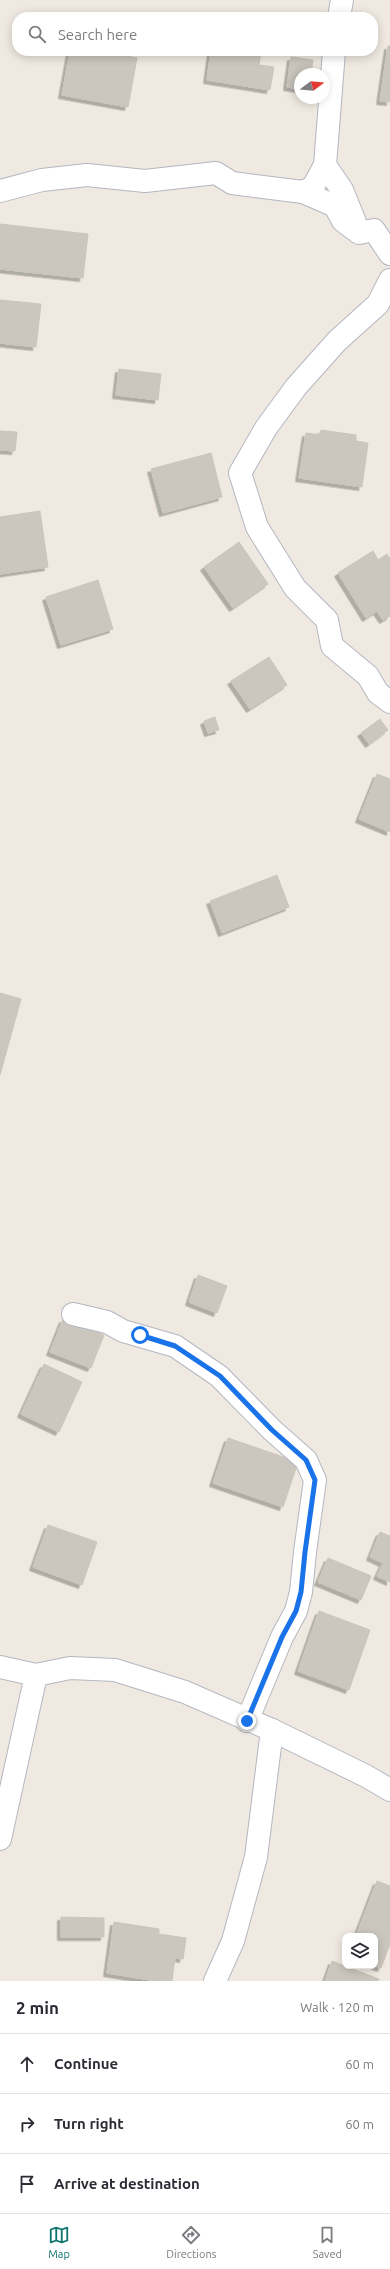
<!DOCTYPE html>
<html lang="en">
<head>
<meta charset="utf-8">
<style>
  :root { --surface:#fff; --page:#f2f2f3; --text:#2b2b33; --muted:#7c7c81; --line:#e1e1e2; --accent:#0f766e }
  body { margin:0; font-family:Ubuntu,sans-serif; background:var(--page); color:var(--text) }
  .controls { position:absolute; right:12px; bottom:12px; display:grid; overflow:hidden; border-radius:8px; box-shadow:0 2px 10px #0003 }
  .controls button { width:36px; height:36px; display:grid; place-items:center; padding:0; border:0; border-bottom:1px solid var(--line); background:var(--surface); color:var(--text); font:20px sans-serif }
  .compass { position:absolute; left:294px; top:68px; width:36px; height:36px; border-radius:50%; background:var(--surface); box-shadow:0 2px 10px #0003; rotate:74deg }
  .stop { position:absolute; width:12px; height:12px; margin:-9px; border:3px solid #1a73e8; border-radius:50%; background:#fff }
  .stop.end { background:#1a73e8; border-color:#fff; box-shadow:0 1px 4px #0008 }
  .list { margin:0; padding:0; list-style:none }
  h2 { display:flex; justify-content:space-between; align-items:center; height:52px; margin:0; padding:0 16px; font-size:17px }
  h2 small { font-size:13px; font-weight:400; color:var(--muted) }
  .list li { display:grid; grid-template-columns:26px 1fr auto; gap:12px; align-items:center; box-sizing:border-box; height:60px; padding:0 16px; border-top:1px solid var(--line) }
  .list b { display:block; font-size:15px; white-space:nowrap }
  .list em { font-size:13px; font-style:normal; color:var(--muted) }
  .icon { flex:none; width:22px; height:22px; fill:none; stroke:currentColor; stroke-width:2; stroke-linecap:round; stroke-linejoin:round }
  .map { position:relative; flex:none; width:390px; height:1981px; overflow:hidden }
  .search { position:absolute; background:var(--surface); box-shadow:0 2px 10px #0003; left:12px; right:12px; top:12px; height:44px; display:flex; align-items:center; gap:10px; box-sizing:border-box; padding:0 14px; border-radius:16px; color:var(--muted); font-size:15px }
  .sheet { height:232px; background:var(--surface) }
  nav { display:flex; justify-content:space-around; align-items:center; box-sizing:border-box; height:56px; border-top:1px solid var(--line); background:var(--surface); font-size:11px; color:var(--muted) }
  nav a { display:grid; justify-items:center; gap:2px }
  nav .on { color:var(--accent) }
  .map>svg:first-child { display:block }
</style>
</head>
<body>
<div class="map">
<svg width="390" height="1981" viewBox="0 0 390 1981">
  <defs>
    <filter id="shadow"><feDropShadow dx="-3.5" dy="3.5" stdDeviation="0" flood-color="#0004"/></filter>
  </defs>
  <rect width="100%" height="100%" fill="#efe9e1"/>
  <g fill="#cbc7bf" stroke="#cbc5ba" filter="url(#shadow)">
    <path d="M 388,46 L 390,46 L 390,102 L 380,101 Z"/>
    <path d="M 70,51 L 101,51 L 137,58 L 128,107 L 62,95 Z"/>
    <path d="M 211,51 L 261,51 L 259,65 L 274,67 L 270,90 L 207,80 Z"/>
    <path d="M 291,57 L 313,60 L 311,74 L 300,74 L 300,89 L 287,87 Z"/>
    <path d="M 0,224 L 88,234 L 83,278 L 0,269 Z"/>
    <path d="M 0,300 L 41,304 L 36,347 L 0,343 Z"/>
    <path d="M 119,369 L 161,374 L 158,400 L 116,395 Z"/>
    <path d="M 321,430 L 356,435 L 356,441 L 368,443 L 362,487 L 299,478 L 306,433 L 320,435 Z"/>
    <path d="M 0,431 L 17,432 L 15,451 L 0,450 Z"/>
    <path d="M 211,453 L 222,497 L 163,513 L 151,469 Z"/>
    <path d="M 40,511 L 48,567 L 0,574 L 0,517 Z"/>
    <path d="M 239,542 L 268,584 L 233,608 L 204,567 Z"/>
    <path d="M 373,551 L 378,560 L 387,554 L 390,559 L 390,616 L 383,620 L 377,611 L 366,618 L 338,573 Z"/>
    <path d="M 98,580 L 113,629 L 61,645 L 46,597 Z"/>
    <path d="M 269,657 L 287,685 L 250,709 L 231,681 Z"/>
    <path d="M 215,717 L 219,730 L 208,733 L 204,721 Z"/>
    <path d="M 380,719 L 388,730 L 369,744 L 361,733 Z"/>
    <path d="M 377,774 L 390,779 L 390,832 L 359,819 Z"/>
    <path d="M 277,875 L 289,907 L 222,933 L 210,901 Z"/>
    <path d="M 0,993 L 21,999 L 0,1075 Z"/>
    <path d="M 198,1275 L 227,1286 L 217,1313 L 189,1302 Z"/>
    <path d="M 63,1319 L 104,1335 L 91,1368 L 50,1352 Z"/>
    <path d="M 44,1364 L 82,1382 L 59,1432 L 21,1414 Z"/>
    <path d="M 228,1438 L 298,1462 L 283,1507 L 213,1483 Z"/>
    <path d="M 48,1525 L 97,1542 L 82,1585 L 33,1567 Z"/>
    <path d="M 380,1532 L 390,1536 L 390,1582 L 377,1576 L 383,1563 L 370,1557 Z"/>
    <path d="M 328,1558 L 371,1576 L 361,1600 L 318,1582 Z"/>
    <path d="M 319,1611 L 370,1630 L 349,1690 L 298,1671 Z"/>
    <path d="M 377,1881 L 390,1886 L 390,1944 L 381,1968 L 375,1966 L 375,1936 L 356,1936 Z"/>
    <path d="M 61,1917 L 104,1918 L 104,1937 L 61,1937 Z"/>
    <path d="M 114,1922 L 159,1929 L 159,1934 L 186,1938 L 183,1959 L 175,1958 L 172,1981 L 157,1981 L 107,1973 Z"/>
    <path d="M 332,1961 L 379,1979 L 378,1981 L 325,1981 Z"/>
  </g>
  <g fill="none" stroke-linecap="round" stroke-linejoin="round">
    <g stroke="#b4b7c1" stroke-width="24">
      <g id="minor">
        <path d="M 339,17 L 342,0"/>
        <path d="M 325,165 L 342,190 L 355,222"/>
        <path d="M 0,191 L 42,180 L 87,175 L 145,181 L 216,173 L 232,183 L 303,192 L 335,206 L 343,221 L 359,233 L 374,230 L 390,254"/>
        <path d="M 303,192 L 313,187 L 325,165 L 334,51"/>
        <path d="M 390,280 L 378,304 L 337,341 L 296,387 L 266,428 L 240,473 L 257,527 L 295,588 L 327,620 L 332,646 L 368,676 L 378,693 L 390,702"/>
        <path d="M 73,1314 L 107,1322 L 123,1331 L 175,1346 L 219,1376 L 272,1430 L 306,1460 L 315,1480 L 305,1552 L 301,1592 L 296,1611 L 282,1637 L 247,1721"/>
        <path d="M 0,1667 L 36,1675 L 70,1668 L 115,1670 L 185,1692 L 272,1730 L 366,1776 L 390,1790"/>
        <path d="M 0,1839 L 36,1675"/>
        <path d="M 215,1981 L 233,1941 L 256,1857 L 272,1730"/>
      </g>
    </g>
    <use href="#minor" stroke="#fff" stroke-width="22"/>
  </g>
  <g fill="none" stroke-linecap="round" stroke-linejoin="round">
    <path stroke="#1a73e8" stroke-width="5" d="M 140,1335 L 175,1346 L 220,1376 L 272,1430 L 306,1460 L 315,1480 L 305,1552 L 301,1592 L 296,1611 L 282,1637 L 247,1721"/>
  </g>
</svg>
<div class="controls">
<button><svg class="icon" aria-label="layers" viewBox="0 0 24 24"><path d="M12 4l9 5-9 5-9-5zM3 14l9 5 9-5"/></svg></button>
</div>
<svg class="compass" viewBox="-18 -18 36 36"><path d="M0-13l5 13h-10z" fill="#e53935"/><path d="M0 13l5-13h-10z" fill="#7c7c81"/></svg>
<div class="stop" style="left:140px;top:1335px"></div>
<div class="stop end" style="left:247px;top:1721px"></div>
<div class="search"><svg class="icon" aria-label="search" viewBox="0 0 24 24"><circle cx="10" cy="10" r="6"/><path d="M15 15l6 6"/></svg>Search here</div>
</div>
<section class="sheet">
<h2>2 min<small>Walk · 120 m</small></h2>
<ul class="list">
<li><svg class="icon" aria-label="ahead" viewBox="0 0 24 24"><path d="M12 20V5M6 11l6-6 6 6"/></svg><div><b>Continue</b></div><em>60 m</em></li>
<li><svg class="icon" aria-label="right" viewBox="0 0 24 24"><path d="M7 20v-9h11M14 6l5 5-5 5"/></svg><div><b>Turn right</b></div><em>60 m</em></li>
<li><svg class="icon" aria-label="arrive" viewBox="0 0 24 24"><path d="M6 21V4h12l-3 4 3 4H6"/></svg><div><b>Arrive at destination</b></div></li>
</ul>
</section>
<nav>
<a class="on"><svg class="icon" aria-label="map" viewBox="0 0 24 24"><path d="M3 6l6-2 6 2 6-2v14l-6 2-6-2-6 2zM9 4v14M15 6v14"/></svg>Map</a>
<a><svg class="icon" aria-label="directions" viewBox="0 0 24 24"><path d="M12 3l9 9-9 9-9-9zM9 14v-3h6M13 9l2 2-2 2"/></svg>Directions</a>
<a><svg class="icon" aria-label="saved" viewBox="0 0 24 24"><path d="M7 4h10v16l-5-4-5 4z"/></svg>Saved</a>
</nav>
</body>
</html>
